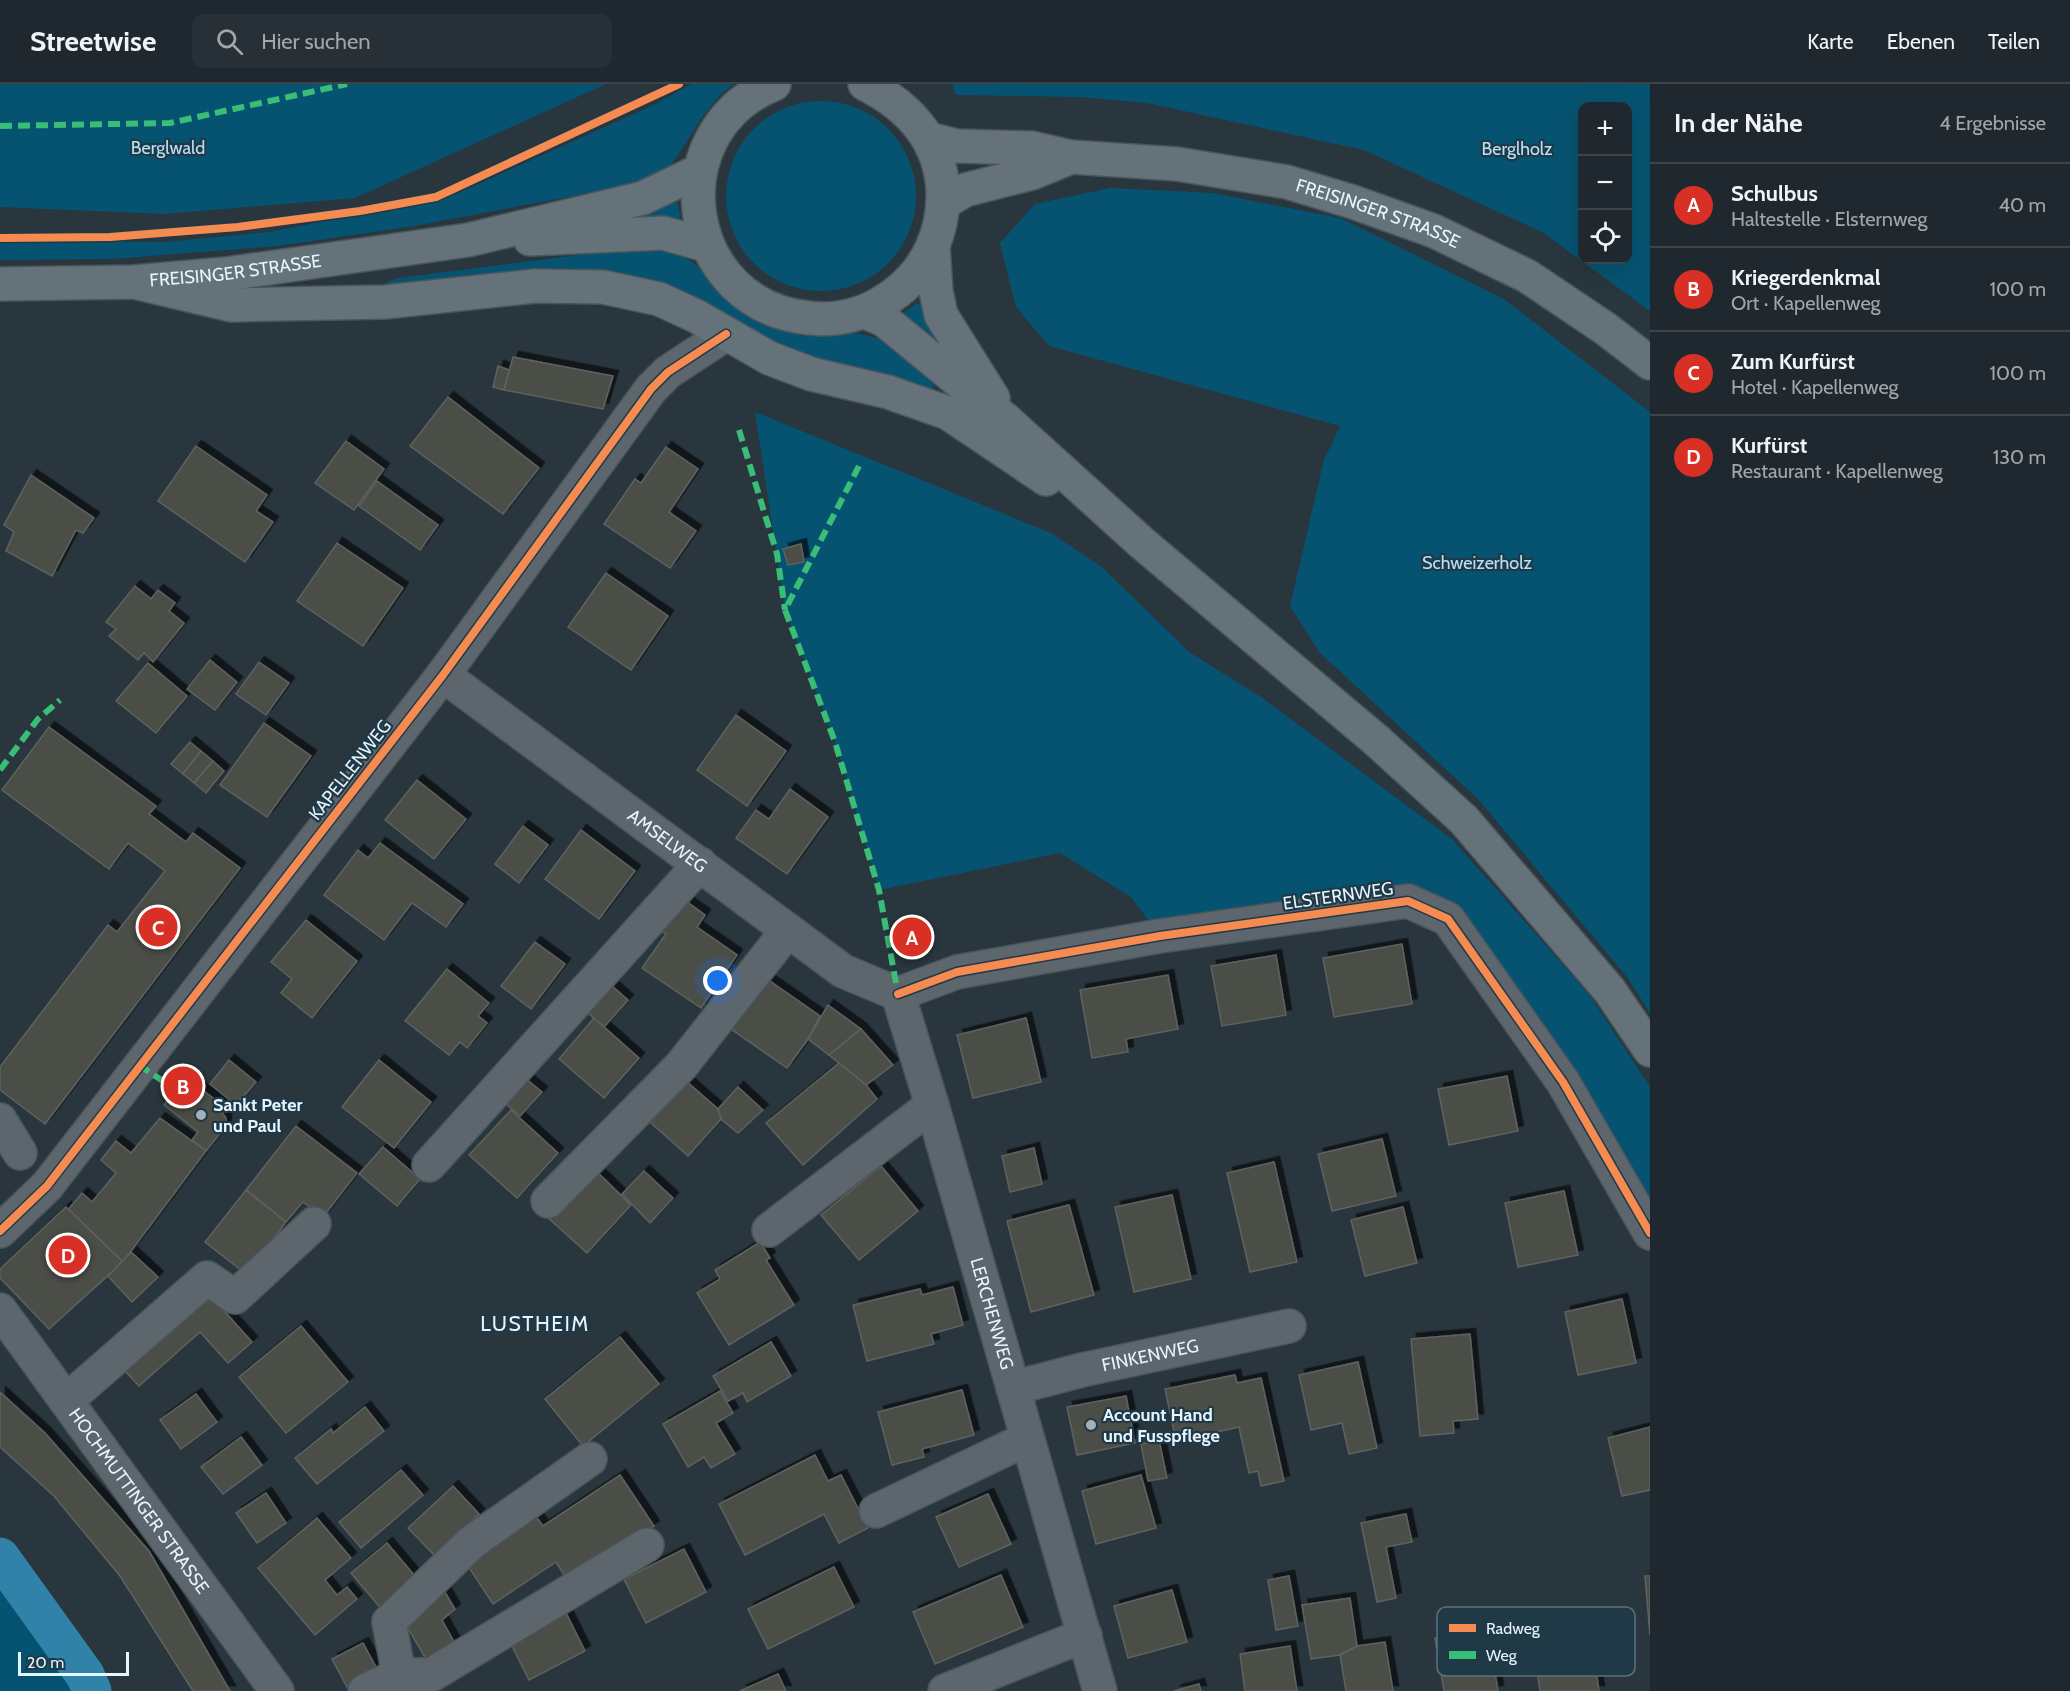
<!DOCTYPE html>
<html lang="de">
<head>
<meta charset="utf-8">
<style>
  :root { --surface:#1f282e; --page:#273036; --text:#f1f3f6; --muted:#a1a6aa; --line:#3c444a; --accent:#d93025 }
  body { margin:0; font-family:Cabin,sans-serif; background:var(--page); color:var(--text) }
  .controls { position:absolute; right:18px; top:18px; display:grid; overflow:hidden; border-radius:12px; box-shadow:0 6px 24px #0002 }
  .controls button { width:54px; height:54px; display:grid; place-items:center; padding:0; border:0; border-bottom:2px solid var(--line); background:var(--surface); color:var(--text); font:30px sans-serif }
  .scale { position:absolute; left:18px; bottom:15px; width:111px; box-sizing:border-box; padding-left:6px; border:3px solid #e5f4fd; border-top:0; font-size:16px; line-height:21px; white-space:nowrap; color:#e5f4fd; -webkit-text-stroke:4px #203947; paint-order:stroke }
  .you { position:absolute; left:718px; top:897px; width:21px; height:21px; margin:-15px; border:4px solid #fff; border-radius:50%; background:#1a73e8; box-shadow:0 0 0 9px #1a73e833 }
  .badge { display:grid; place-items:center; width:39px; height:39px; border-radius:50%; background:var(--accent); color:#fff; font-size:20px; font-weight:700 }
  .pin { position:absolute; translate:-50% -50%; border:3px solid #fff; box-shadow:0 2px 6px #0006 }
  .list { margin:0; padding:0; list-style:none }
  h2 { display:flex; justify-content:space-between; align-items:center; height:78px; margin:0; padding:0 24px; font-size:26px }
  h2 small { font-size:20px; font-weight:400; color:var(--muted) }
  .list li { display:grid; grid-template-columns:39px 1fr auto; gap:18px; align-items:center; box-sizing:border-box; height:84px; padding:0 24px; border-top:2px solid var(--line) }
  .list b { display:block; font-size:22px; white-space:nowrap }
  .list p { margin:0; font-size:20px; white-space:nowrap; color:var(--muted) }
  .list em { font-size:20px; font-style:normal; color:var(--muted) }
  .icon { flex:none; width:33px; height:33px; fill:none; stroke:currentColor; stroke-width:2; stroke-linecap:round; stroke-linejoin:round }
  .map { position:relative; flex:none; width:1650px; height:1607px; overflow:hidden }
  header { display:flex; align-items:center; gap:36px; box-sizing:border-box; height:84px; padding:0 30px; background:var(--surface); border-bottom:2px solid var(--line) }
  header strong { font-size:28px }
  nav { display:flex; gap:33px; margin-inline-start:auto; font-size:21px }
  .search { width:420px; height:54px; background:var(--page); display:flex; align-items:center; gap:15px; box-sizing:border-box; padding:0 21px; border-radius:12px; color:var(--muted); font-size:22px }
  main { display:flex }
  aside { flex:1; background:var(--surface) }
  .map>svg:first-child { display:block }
</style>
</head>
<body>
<header>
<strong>Streetwise</strong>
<div class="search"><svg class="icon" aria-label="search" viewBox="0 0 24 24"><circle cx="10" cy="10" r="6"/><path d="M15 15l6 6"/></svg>Hier suchen</div>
<nav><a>Karte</a><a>Ebenen</a><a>Teilen</a></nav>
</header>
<main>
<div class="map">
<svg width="1650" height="1607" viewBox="0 0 1650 1607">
  <defs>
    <filter id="shadow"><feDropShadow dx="5.5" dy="-5.5" stdDeviation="0" flood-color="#0009"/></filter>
  </defs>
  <rect width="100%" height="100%" fill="#29363e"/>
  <g fill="#065371" fill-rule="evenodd">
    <path d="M 0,0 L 606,0 L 355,114 L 164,130 L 0,123 Z"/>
    <path d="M 691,0 L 734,0 L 721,10 L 701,35 L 672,80 L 632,101 L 414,142 L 278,162 L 112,175 L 0,176 L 0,157 L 166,158 L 269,148 L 447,114 L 654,21 Z"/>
    <path d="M 952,0 L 1650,0 L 1650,227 L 1542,148 L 1364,66 L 1147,19 L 1080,13 L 956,11 ZM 1582,22 L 1628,22 L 1628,176 L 1582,176 Z"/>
    <circle cx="821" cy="112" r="95"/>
    <path d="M 1110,104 L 1212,109 L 1340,134 L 1504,215 L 1650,328 L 1650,929 L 1627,893 L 1478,715 L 1319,568 L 1290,522 L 1324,376 L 1340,342 L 1049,262 L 1016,223 L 1000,159 L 1035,120 Z"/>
    <path d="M 677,116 L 681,137 L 678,139 L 602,135 Z"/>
    <path d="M 661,165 L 686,174 L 702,185 L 719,206 L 761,236 L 793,248 L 825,250 L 856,249 L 877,254 L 930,294 L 934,303 L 929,305 L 894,292 L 821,278 L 785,266 L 681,209 L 638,194 L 597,186 L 563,185 L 390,204 L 386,202 L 388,197 L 399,194 L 602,168 Z"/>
    <path d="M 917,219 L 920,221 L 935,251 L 950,270 L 899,232 Z"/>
    <path d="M 755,328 L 1051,449 L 1103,484 L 1189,568 L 1261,613 L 1453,756 L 1591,913 L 1650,1003 L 1650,1149 L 1448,835 L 1408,817 L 1160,852 L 1131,813 L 1060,769 L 879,806 L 835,658 L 785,526 Z"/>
    <path d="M 0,1473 L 85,1591 L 92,1607 L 0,1607 Z"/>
  </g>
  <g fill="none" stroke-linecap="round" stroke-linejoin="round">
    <path stroke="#3082a9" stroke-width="39" d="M 0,1473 L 85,1591 L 92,1607"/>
  </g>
  <g fill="#4b4e47" stroke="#5e6260" stroke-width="1.5" filter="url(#shadow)">
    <path d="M 513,273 L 613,292 L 603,325 L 504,306 Z"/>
    <path d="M 498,282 L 509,286 L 504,306 L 493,303 Z"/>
    <path d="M 448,313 L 539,384 L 503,430 L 410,362 Z"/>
    <path d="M 346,357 L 384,385 L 354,426 L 315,399 Z"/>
    <path d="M 196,362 L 267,411 L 256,427 L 273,438 L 245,478 L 158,417 Z"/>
    <path d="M 666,363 L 698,385 L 669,428 L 696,447 L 670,484 L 604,440 L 635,395 L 641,399 Z"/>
    <path d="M 31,391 L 94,434 L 83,449 L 76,446 L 52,492 L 6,467 L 14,448 L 4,441 Z"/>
    <path d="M 377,397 L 438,441 L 420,466 L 359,422 Z"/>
    <path d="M 337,459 L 403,504 L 363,562 L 297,517 Z"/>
    <path d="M 801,460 L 804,478 L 788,481 L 783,465 Z"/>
    <path d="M 606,489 L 668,532 L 631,586 L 568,543 Z"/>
    <path d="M 135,502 L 151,515 L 158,506 L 175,519 L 169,527 L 184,539 L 153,578 L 144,569 L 138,576 L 109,552 L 116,545 L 106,538 Z"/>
    <path d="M 210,576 L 237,598 L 215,626 L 187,605 Z"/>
    <path d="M 259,578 L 289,599 L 266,631 L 236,610 Z"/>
    <path d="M 148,579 L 187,612 L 156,649 L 116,617 Z"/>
    <path d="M 736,631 L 786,667 L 747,722 L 697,686 Z"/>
    <path d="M 264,639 L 311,672 L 267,733 L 220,701 Z"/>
    <path d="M 49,643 L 156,722 L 149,730 L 186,758 L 193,749 L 240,784 L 45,1040 L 0,1006 L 0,983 L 108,841 L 117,848 L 165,787 L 128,759 L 109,785 L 2,706 Z"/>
    <path d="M 190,658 L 201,667 L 183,690 L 171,680 Z"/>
    <path d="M 201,667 L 213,677 L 194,699 L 183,690 Z"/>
    <path d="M 213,677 L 224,687 L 206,709 L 194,699 Z"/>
    <path d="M 417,696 L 466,735 L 434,775 L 385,736 Z"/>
    <path d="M 790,705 L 828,733 L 787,790 L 736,754 L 756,726 L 769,735 Z"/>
    <path d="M 523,742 L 548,761 L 519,799 L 495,780 Z"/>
    <path d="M 581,746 L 635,787 L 599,835 L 545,795 Z"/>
    <path d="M 380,759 L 463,820 L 446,843 L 412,819 L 384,856 L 324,811 L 358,766 L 368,774 Z"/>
    <path d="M 679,812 L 705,831 L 697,843 L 737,871 L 701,924 L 642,884 L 666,850 L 657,844 Z"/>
    <path d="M 306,836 L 357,877 L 312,934 L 281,909 L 292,895 L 271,878 Z"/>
    <path d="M 535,858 L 565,880 L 531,925 L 501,902 Z"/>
    <path d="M 1402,860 L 1412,920 L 1334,933 L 1323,874 Z"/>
    <path d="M 1276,871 L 1286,931 L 1222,942 L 1211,882 Z"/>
    <path d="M 447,885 L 489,919 L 478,932 L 487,939 L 467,964 L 460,958 L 449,971 L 405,937 Z"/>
    <path d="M 1168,891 L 1178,945 L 1126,955 L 1128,968 L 1092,974 L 1080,906 Z"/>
    <path d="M 604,895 L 628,916 L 604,943 L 580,922 Z"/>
    <path d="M 767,895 L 820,932 L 808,955 L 787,984 L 731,945 Z"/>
    <path d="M 828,921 L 861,945 L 829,971 L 808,955 Z"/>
    <path d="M 594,934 L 639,974 L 604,1014 L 559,975 Z"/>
    <path d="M 1026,934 L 1041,998 L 973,1014 L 957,951 Z"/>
    <path d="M 861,945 L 893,981 L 866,1001 L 829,971 Z"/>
    <path d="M 229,976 L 256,998 L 236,1021 L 210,1000 Z"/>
    <path d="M 379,976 L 431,1018 L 394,1064 L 342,1023 Z"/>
    <path d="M 839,979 L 866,1001 L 877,1015 L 803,1081 L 766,1039 Z"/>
    <path d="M 519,989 L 542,1008 L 520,1032 L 498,1013 Z"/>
    <path d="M 678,990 L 718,1025 L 721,1035 L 688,1072 L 641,1030 Z"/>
    <path d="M 1507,992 L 1518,1047 L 1449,1061 L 1438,1005 Z"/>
    <path d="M 186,993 L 222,1021 L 219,1024 L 226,1034 L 226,1042 L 206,1067 L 192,1056 L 198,1048 L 164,1021 Z"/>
    <path d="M 738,1003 L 763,1026 L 738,1049 L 721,1035 L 718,1025 Z"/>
    <path d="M 511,1026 L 558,1069 L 517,1114 L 469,1071 Z"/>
    <path d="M 160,1034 L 206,1067 L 123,1178 L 67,1127 L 82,1109 L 92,1118 L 116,1089 L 101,1076 L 116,1057 L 131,1069 Z"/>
    <path d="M 296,1042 L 357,1089 L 323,1133 L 303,1118 L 286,1138 L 246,1106 Z"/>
    <path d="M 1382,1055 L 1396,1112 L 1332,1127 L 1318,1070 Z"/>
    <path d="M 383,1063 L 420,1095 L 397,1122 L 359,1090 Z"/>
    <path d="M 1034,1064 L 1042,1100 L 1010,1108 L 1002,1072 Z"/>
    <path d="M 1274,1078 L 1297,1178 L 1250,1188 L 1227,1089 Z"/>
    <path d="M 881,1082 L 918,1127 L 859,1176 L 821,1131 Z"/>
    <path d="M 592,1083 L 631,1121 L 587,1169 L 546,1132 Z"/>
    <path d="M 644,1087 L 673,1114 L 650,1139 L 622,1110 Z"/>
    <path d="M 246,1106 L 286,1138 L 246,1190 L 205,1158 Z"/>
    <path d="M 1564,1107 L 1578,1171 L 1518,1183 L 1505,1119 Z"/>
    <path d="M 1172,1111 L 1191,1195 L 1134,1208 L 1115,1123 Z"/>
    <path d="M 1069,1121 L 1094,1211 L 1031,1228 L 1007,1137 Z"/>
    <path d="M 66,1123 L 123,1178 L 49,1245 L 0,1194 L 0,1185 Z"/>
    <path d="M 1403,1123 L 1417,1179 L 1365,1192 L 1351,1136 Z"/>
    <path d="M 760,1158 L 770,1174 L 766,1176 L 794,1221 L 729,1261 L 697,1209 L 720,1195 L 715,1186 Z"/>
    <path d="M 131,1168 L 158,1193 L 132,1218 L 108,1192 Z"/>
    <path d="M 953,1203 L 963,1241 L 931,1250 L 934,1260 L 867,1277 L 853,1221 L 920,1205 L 922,1211 Z"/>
    <path d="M 208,1209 L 252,1258 L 228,1279 L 200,1248 L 139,1302 L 123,1285 Z"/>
    <path d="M 1622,1215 L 1636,1279 L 1578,1291 L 1565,1228 Z"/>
    <path d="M 301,1242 L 348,1298 L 286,1349 L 239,1293 Z"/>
    <path d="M 1470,1250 L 1478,1335 L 1453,1337 L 1454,1349 L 1420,1352 L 1411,1255 Z"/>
    <path d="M 620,1253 L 659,1300 L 583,1362 L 545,1315 Z"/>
    <path d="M 771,1258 L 791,1292 L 747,1318 L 743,1309 L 728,1317 L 713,1292 Z"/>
    <path d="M 1358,1278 L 1377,1364 L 1349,1370 L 1342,1339 L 1311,1346 L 1299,1291 Z"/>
    <path d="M 1235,1291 L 1237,1299 L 1261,1294 L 1284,1397 L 1261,1402 L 1258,1387 L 1249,1389 L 1239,1343 L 1176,1357 L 1165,1305 Z"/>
    <path d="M 962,1306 L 974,1351 L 922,1365 L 924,1373 L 892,1381 L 878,1328 Z"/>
    <path d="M 720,1307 L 733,1329 L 716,1339 L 735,1370 L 711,1384 L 704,1373 L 688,1383 L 663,1340 Z"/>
    <path d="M 0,1308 L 45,1349 L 149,1467 L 230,1607 L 193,1607 L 120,1492 L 54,1412 L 0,1363 Z"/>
    <path d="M 196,1310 L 217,1338 L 181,1365 L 160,1336 Z"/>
    <path d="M 1126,1312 L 1135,1359 L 1077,1371 L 1067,1323 Z"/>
    <path d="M 365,1323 L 384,1347 L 317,1400 L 295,1374 L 331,1345 L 333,1349 Z"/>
    <path d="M 1650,1343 L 1650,1406 L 1622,1412 L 1608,1354 Z"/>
    <path d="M 241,1353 L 262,1381 L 223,1410 L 201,1383 Z"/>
    <path d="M 1159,1356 L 1167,1394 L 1148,1397 L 1141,1360 Z"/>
    <path d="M 815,1371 L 828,1397 L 841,1391 L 868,1444 L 839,1459 L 824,1430 L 745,1471 L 719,1420 Z"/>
    <path d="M 401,1386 L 423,1411 L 361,1464 L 339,1438 Z"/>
    <path d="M 620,1391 L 654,1442 L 569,1499 L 556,1478 L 493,1520 L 464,1476 L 534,1430 L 543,1442 Z"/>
    <path d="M 1141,1391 L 1156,1444 L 1096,1460 L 1082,1407 Z"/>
    <path d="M 453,1402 L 479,1430 L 435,1472 L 408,1444 Z"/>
    <path d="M 266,1409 L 286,1439 L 257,1459 L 236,1429 Z"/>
    <path d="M 988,1410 L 1011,1460 L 959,1483 L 936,1433 Z"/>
    <path d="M 1406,1430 L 1412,1458 L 1386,1463 L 1396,1514 L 1377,1518 L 1361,1439 Z"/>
    <path d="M 317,1434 L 351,1474 L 325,1496 L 337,1511 L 347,1503 L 357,1515 L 315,1551 L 258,1484 Z"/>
    <path d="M 387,1459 L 419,1497 L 383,1527 L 351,1489 Z"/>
    <path d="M 684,1465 L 706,1508 L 646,1539 L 624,1495 Z"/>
    <path d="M 834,1483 L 854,1523 L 768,1565 L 748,1525 Z"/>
    <path d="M 1001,1491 L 1023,1543 L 935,1580 L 913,1528 Z"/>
    <path d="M 1289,1492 L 1298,1542 L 1276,1546 L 1268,1496 Z"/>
    <path d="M 1645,1492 L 1650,1492 L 1650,1551 Z"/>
    <path d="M 443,1505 L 455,1525 L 442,1536 L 458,1565 L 427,1577 L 405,1539 Z"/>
    <path d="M 1172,1506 L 1187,1558 L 1128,1574 L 1114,1522 Z"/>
    <path d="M 1350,1514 L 1357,1562 L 1340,1571 L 1311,1575 L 1302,1521 Z"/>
    <path d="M 564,1525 L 585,1567 L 529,1596 L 508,1554 Z"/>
    <path d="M 1488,1545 L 1498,1607 L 1444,1607 L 1435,1554 Z"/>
    <path d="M 1385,1558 L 1393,1607 L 1346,1607 L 1340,1571 L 1357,1562 Z"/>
    <path d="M 1592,1558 L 1599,1607 L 1540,1607 L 1534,1567 Z"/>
    <path d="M 363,1559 L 378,1587 L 347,1603 L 332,1575 Z"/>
    <path d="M 1290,1562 L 1297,1607 L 1245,1607 L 1240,1570 Z"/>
    <path d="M 778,1590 L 786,1607 L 740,1607 Z"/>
    <path d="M 1199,1600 L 1201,1607 L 1174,1607 Z"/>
  </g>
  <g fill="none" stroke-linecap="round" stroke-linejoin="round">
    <g stroke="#49555c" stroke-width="36">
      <g id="minor">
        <path id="s1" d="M 443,591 L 843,887 L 898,910"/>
        <path d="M 898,910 L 957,888 L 1160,852 L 1408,817 L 1448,835 L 1563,998 L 1650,1149"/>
        <path id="s2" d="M 898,910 L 932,1021 L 1100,1607"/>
        <path d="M 0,1036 L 20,1069"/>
        <path d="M 429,1081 L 700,780"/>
        <path d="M 548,1117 L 681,982 L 788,846"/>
        <path d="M 769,1146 L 932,1021"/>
        <path d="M 0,1147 L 47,1102 L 443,591 L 651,305 L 668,288 L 726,250"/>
        <path id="s3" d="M 0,1226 L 277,1607"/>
        <path id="s4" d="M 1013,1304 L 1082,1286 L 1289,1242"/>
        <path d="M 66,1317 L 207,1194 L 235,1213 L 314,1140"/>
        <path d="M 876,1427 L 1027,1355"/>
        <path d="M 399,1591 L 431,1591 L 647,1461"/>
        <path d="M 365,1607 L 399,1591 L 389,1538 L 472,1458 L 590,1375"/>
        <path d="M 945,1607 L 1085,1551"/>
      </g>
    </g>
    <g stroke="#49555c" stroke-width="36">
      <g id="major">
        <path d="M 774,0 C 656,48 682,222 809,234 C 841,238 872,228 897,208 C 928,184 944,147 943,108 C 941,57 909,22 865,0"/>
        <path id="s5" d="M 929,55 L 956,62 L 1032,64 L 1071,73 L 1177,80 L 1287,98 L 1353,118 L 1434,147 L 1527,192 L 1606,245 L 1650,279"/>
        <path d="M 943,119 L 965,106 L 1032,89 L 1071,73"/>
        <path d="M 530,155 L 663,149 L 706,161"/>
        <path d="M 933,162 L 936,207 L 941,231 L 993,314"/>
        <path d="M 134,198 L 231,221 L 385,218 L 535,202 L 603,203 L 659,215 L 696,232 L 769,274 L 811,290 L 888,308 L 948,329 L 1046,395"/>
        <path id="s6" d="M 0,200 L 134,198 L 226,190 L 468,156 L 643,114 L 699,87"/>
        <path d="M 865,228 L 884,236 L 1006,336 L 1142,459 L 1376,656 L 1464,736 L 1610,907 L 1650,966"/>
      </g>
    </g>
    <use href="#minor" stroke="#5d666d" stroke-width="33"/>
    <use href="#major" stroke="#65727a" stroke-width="33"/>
    <g stroke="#3abd76" stroke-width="6" stroke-dasharray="12 6" stroke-linecap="butt">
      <path d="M 0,42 L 170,39 L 347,0"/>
      <path d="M 739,346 L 777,470 L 785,526"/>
      <path d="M 859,382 L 785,526 L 835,658 L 879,806 L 898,910"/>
      <path d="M 0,686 L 38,635 L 60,616"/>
      <path d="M 139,981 L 176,1006"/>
    </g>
    <g stroke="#203947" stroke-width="11">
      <g id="cycleway">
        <path d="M 0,154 L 110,153 L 238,143 L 360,127 L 436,113 L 679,0"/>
        <path d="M 898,910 L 957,888 L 1160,852 L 1408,817 L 1448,835 L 1563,998 L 1650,1149"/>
        <path d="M 0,1147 L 47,1102 L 443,591 L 651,305 L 668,288 L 726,250"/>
      </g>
    </g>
    <use href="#cycleway" stroke="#f68b52" stroke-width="8"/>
  </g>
  <g fill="#a3b2ba" stroke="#203947" stroke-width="2">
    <circle cx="201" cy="1031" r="6"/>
    <circle cx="1091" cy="1341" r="6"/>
  </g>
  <g text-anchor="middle" stroke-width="4.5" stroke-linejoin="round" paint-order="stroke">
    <g font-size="18" fill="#b7e0f7" stroke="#203947">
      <text x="168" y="70">Berglwald</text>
      <text x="1517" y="71">Berglholz</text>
      <text x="1477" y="485">Schweizerholz</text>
    </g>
    <g font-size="18" fill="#e5f4fd" stroke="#203947">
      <text dy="6" stroke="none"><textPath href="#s5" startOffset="458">FREISINGER STRASSE</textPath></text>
      <text dy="6" stroke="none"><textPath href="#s6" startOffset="236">FREISINGER STRASSE</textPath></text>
      <text transform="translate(350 686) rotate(-52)" y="6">KAPELLENWEG</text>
      <text dy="6" stroke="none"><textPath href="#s1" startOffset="279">AMSELWEG</textPath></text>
      <text transform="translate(1338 812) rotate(-8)" y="6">ELSTERNWEG</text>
      <text dy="6" stroke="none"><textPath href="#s2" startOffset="333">LERCHENWEG</textPath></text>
      <text dy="6" stroke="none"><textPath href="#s4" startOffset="141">FINKENWEG</textPath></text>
      <text dy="6" stroke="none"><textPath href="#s3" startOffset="236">HOCHMUTTINGER STRASSE</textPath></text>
    </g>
    <g font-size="18" font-weight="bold" fill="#e5f4fd" stroke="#203947" text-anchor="start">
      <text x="213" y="1027">Sankt Peter<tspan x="213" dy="21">und Paul</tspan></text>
      <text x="1103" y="1337">Account Hand<tspan x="1103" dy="21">und Fusspflege</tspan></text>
    </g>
    <g font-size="21" letter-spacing="1.5" fill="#e5f4fd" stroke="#203947">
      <text x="535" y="1247">LUSTHEIM</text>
    </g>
  </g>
  <rect x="1437" y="1523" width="198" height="69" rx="9" fill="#203947" stroke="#5b717e" stroke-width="1.5"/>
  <rect x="1449" y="1540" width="27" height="8" fill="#f68b52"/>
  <rect x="1449" y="1567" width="27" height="8" fill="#3abd76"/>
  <g font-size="16" fill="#e5f4fd">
    <text x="1486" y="1550">Radweg</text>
    <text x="1486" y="1577">Weg</text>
  </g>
</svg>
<div class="controls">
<button>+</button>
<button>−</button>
<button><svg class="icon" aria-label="locate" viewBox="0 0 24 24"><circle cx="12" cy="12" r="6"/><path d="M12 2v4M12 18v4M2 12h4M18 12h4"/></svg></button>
</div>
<div class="scale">20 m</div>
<div class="you"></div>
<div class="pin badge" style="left:912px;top:853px">A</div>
<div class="pin badge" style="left:183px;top:1002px">B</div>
<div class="pin badge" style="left:158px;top:843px">C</div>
<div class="pin badge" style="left:68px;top:1171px">D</div>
</div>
<aside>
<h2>In der Nähe<small>4 Ergebnisse</small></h2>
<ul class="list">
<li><span class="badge">A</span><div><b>Schulbus</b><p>Haltestelle · Elsternweg</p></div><em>40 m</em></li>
<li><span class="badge">B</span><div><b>Kriegerdenkmal</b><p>Ort · Kapellenweg</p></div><em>100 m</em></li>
<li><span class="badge">C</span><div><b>Zum Kurfürst</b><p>Hotel · Kapellenweg</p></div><em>100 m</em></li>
<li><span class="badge">D</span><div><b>Kurfürst</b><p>Restaurant · Kapellenweg</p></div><em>130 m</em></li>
</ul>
</aside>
</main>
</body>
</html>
